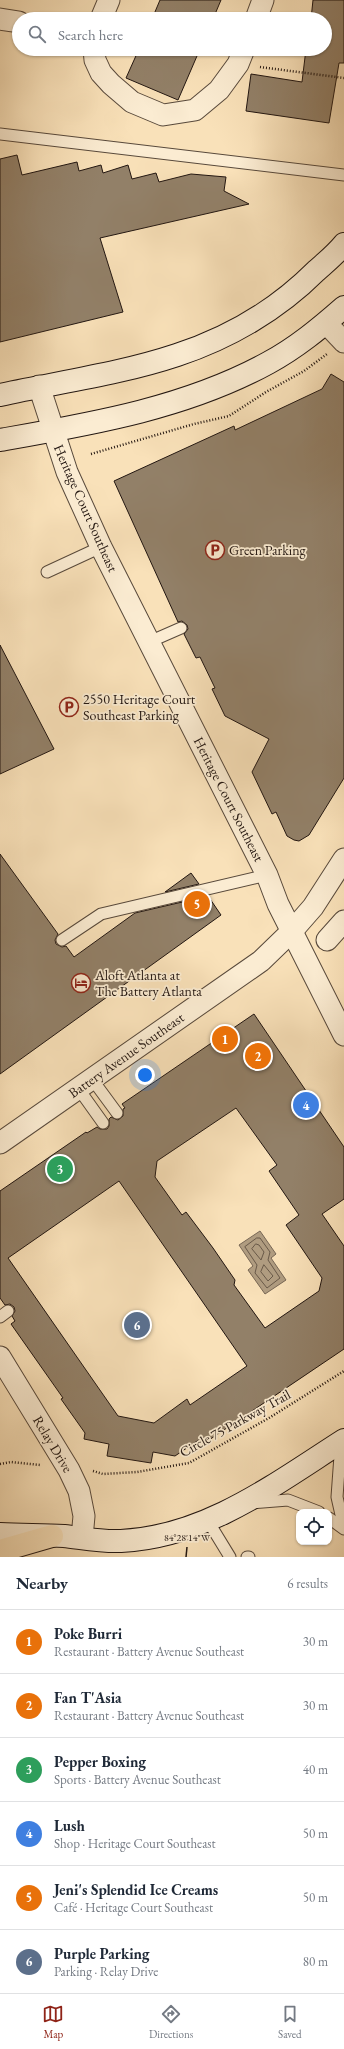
<!DOCTYPE html>
<html lang="en">
<head>
<meta charset="utf-8">
<style>
  :root { --surface:#fff; --page:#f2f2f3; --text:#1f2937; --muted:#747a83; --line:#e0e1e3; --accent:#8f2418 }
  body { margin:0; font-family:"EB Garamond",serif; background:var(--page); color:var(--text) }
  .controls { position:absolute; right:12px; bottom:12px; display:grid; overflow:hidden; border-radius:8px; box-shadow:0 1px 3px #0004 }
  .controls button { width:36px; height:36px; display:grid; place-items:center; padding:0; border:0; border-bottom:1px solid var(--line); background:var(--surface); color:var(--text); font:20px sans-serif }
  .you { position:absolute; left:145px; top:1075px; width:14px; height:14px; margin:-10px; border:3px solid #fff; border-radius:50%; background:#1a73e8; box-shadow:0 0 0 6px #1a73e833 }
  .badge { display:grid; place-items:center; width:26px; height:26px; border-radius:50%; background:var(--accent); color:#fff; font-size:13px; font-weight:700 }
  .pin { position:absolute; translate:-50% -50%; border:2px solid #fff; box-shadow:0 1px 4px #0006 }
  .list { margin:0; padding:0; list-style:none }
  h2 { display:flex; justify-content:space-between; align-items:center; height:52px; margin:0; padding:0 16px; font-size:17px }
  h2 small { font-size:13px; font-weight:400; color:var(--muted) }
  .list li { display:grid; grid-template-columns:26px 1fr auto; gap:12px; align-items:center; box-sizing:border-box; height:64px; padding:0 16px; border-top:1px solid var(--line) }
  .list b { display:block; font-size:15px; white-space:nowrap }
  .list p { margin:0; font-size:13px; white-space:nowrap; color:var(--muted) }
  .list em { font-size:13px; font-style:normal; color:var(--muted) }
  .icon { flex:none; width:22px; height:22px; fill:none; stroke:currentColor; stroke-width:2; stroke-linecap:round; stroke-linejoin:round }
  .map { position:relative; flex:none; width:344px; height:1557px; overflow:hidden }
  .search { position:absolute; background:var(--surface); box-shadow:0 1px 3px #0004; left:12px; right:12px; top:12px; height:44px; display:flex; align-items:center; gap:10px; box-sizing:border-box; padding:0 14px; border-radius:22px; color:var(--muted); font-size:15px }
  .sheet { height:436px; background:var(--surface) }
  nav { display:flex; justify-content:space-around; align-items:center; box-sizing:border-box; height:56px; border-top:1px solid var(--line); background:var(--surface); font-size:11px; color:var(--muted) }
  nav a { display:grid; justify-items:center; gap:2px }
  nav .on { color:var(--accent) }
  .map>svg:first-child { display:block }
</style>
</head>
<body>
<div class="map">
<svg width="344" height="1557" viewBox="0 0 344 1557">
  <rect width="100%" height="100%" fill="#f9e1b9"/>
  <filter id="stains"><feTurbulence type="fractalNoise" baseFrequency=".005" numOctaves="4"/><feColorMatrix values="0 0 0 0 .2 0 0 0 0 .09 0 0 0 0 .02 0 0 0 .5 -.17"/></filter>
  <radialGradient id="worn" r=".72"><stop offset=".6" stop-color="#630" stop-opacity="0"/><stop offset="1" stop-color="#630" stop-opacity=".3"/></radialGradient>
  <path fill="#b09c80" stroke="#776654" d="M 260,1231 L 276,1254 L 271,1258 L 286,1280 L 265,1294 L 248,1270 L 253,1266 L 239,1245 Z"/>
  <g fill="none" stroke-linecap="round" stroke-linejoin="round">
    <g stroke="#695948" stroke-width="1">
      <path d="M 257,1238 L 260,1238 L 270,1252 L 268,1260 L 280,1278 L 267,1288 L 255,1273 L 257,1265 L 245,1247 Z"/>
      <path d="M 256,1244 L 259,1245 L 264,1252 L 261,1260 L 252,1249 Z"/>
      <path d="M 264,1265 L 273,1276 L 268,1281 L 261,1272 Z"/>
    </g>
  </g>
  <g fill="#928068" stroke="#221611" fill-rule="evenodd">
    <path d="M 160,0 L 221,0 L 213,19 L 152,19 Z"/>
    <path d="M 313,0 L 344,0 L 344,63 L 339,63 L 329,123 L 246,111 L 251,74 L 302,82 L 306,49 L 325,49 L 325,19 L 311,19 Z"/>
    <path d="M 139,49 L 200,49 L 178,100 L 126,78 Z"/>
    <path d="M 17,155 L 22,175 L 77,162 L 79,171 L 101,165 L 103,173 L 128,165 L 132,179 L 156,173 L 159,182 L 191,174 L 226,177 L 224,191 L 249,204 L 100,238 L 123,312 L 0,342 L 0,159 Z"/>
    <path d="M 331,374 L 344,382 L 344,778 L 309,835 L 299,841 L 294,840 L 287,836 L 276,812 L 272,814 L 252,772 L 269,739 L 225,716 L 212,689 L 215,688 L 200,657 L 196,658 L 184,634 L 188,629 L 187,625 L 182,621 L 178,622 L 114,481 L 234,426 L 235,430 L 322,389 Z"/>
    <path d="M 0,645 L 54,749 L 0,774 Z"/>
    <path d="M 0,854 L 58,934 L 55,940 L 56,944 L 62,947 L 66,946 L 74,957 L 135,913 L 208,896 L 221,915 L 0,1074 Z"/>
    <path d="M 191,873 L 199,884 L 165,892 Z"/>
    <path d="M 254,1014 L 344,1147 L 344,1199 L 322,1214 L 344,1246 L 344,1349 L 206,1442 L 203,1437 L 175,1456 L 153,1452 L 151,1463 L 107,1456 L 109,1444 L 84,1439 L 85,1433 L 61,1399 L 63,1398 L 11,1324 L 15,1321 L 12,1316 L 15,1311 L 14,1307 L 10,1304 L 5,1305 L 0,1298 L 0,1191 L 86,1132 L 87,1133 L 97,1127 L 100,1129 L 107,1129 L 109,1126 L 109,1119 L 111,1117 L 118,1120 L 123,1116 L 123,1109 L 125,1108 L 122,1104 ZM 236,1108 L 277,1165 L 269,1171 L 299,1215 L 286,1225 L 322,1278 L 319,1291 L 265,1328 L 234,1285 L 235,1280 L 213,1248 L 186,1212 L 182,1215 L 155,1177 L 157,1161 ZM 119,1181 L 247,1366 L 190,1405 L 187,1399 L 154,1423 L 118,1416 L 8,1258 Z"/>
  </g>
  <g fill="none" stroke-linecap="round" stroke-linejoin="round">
    <g stroke="#58493b" stroke-width="13">
      <g id="lane">
        <path d="M 0,134 L 344,175"/>
        <path d="M 47,572 L 101,547"/>
        <path d="M 149,642 L 181,628"/>
        <path d="M 62,940 L 101,914 L 267,875"/>
        <path d="M 92,1079 L 117,1113"/>
        <path d="M 78,1088 L 103,1123"/>
        <path d="M 0,1317 L 8,1311"/>
        <path d="M 341,1442 L 337,1497 L 344,1528"/>
        <path d="M 252,1503 L 288,1500 L 319,1512"/>
        <path d="M 329,1518 L 344,1529"/>
        <path d="M 208,1521 L 230,1557"/>
        <path d="M 247,1557 L 249,1557"/>
      </g>
    </g>
    <g stroke="#58493b" stroke-width="23">
      <g id="street">
        <path d="M 0,19 L 19,22"/>
        <path d="M 101,19 L 109,0"/>
        <path d="M 256,19 L 263,0"/>
        <path d="M 94,49 L 95,60 L 101,73 L 111,84 L 132,102 L 163,115 L 195,110 L 219,90 L 238,64 L 244,49"/>
        <path d="M 326,323 L 344,342"/>
        <path d="M 39,386 L 67,472 L 101,547 L 267,875 L 278,904 L 344,1035"/>
        <path d="M 327,940 L 344,921"/>
        <path d="M 0,1143 L 261,961 L 292,931 L 313,907 L 344,859"/>
        <path d="M 0,1357 L 69,1470 L 79,1491 L 84,1516 L 82,1538"/>
      </g>
    </g>
    <g stroke="#221611" stroke-width="24">
      <g id="secondary">
        <path d="M 0,395 C 59,382 120,374 177,355 C 229,338 278,309 316,271 C 326,262 336,254 344,244"/>
        <path d="M 0,440 C 91,424 186,408 268,363 C 296,348 320,328 344,307"/>
        <path d="M 0,1534 C 21,1535 42,1535 64,1536 C 82,1538 102,1542 121,1541 C 206,1537 275,1484 344,1440"/>
      </g>
    </g>
    <g stroke="#221611" stroke-width="24">
      <path id="highway" d="M 0,1551 L 52,1536"/>
    </g>
    <g stroke="#221611" stroke-width="2.5" stroke-dasharray="1 2" stroke-linecap="butt">
      <path d="M 260,67 L 344,78"/>
      <path d="M 91,454 L 194,424 L 229,416 L 266,392 L 304,371 L 327,354"/>
      <path d="M 0,1464 L 11,1462 L 40,1465"/>
      <path d="M 93,1471 L 103,1474 L 137,1472 L 189,1463 L 269,1418 L 344,1371"/>
    </g>
    <use href="#lane" stroke="#fbecd2" stroke-width="11"/>
    <use href="#street" stroke="#fbecd2" stroke-width="21"/>
    <use href="#secondary" stroke="#fbecd2" stroke-width="22"/>
    <use href="#highway" stroke="#f9e1b9" stroke-width="22"/>
  </g>
  <path fill="none" stroke="#221611" stroke-width="1.5" d="M 186,1557 L 187,1547"/>
  <defs>
    <g id="parking-ring" transform="scale(1)"><circle r="9.5" fill="#fbecd2" stroke="#8f2418" stroke-width="1.5"/><path d="M-3.5-5.5H1a3.5 3.5 0 0 1 0 7H-1V5.5H-3.5ZM-1-3.4V-.6H.8a1.4 1.4 0 0 0 0-2.8Z" fill="#8f2418"/></g>
    <g id="hotel-ring" transform="scale(1)"><circle r="9.5" fill="#fbecd2" stroke="#8f2418" stroke-width="1.5"/><path d="M-6-4.5h1.5V1H6V5H4.5V3h-9V5H-6ZM-4 0a1.8 1.8 0 1 1 3.6 0ZM.5 0V-2.5h3Q6-2.5 6 0Z" fill="#8f2418"/></g>
  </defs>
  <g fill-rule="evenodd">
    <use href="#parking-ring" x="215" y="550"/>
    <use href="#parking-ring" x="69" y="707"/>
    <use href="#hotel-ring" x="81" y="983"/>
  </g>
  <g text-anchor="middle" stroke-width="3.5" stroke-linejoin="round" paint-order="stroke">
    <g font-size="14" fill="#221611" stroke="#fbecd2">
      <text transform="translate(86 508) rotate(66)" y="5">Heritage Court Southeast</text>
      <text transform="translate(229 799) rotate(63)" y="5">Heritage Court Southeast</text>
      <text transform="translate(126 1055) rotate(-35)" y="5">Battery Avenue Southeast</text>
      <text transform="translate(235 1423) rotate(-29)" y="5">Circle 75 Parkway Trail</text>
      <text transform="translate(53 1444) rotate(59)" y="5">Relay Drive</text>
    </g>
    <g font-size="14" fill="#221611" stroke="#fbecd2" text-anchor="start">
      <text x="229" y="555">Green Parking</text>
      <text x="83" y="704">2550 Heritage Court<tspan x="83" dy="16">Southeast Parking</tspan></text>
      <text x="95" y="980">Aloft Atlanta at<tspan x="95" dy="16">The Battery Atlanta</tspan></text>
    </g>
  </g>
  <g font-size="10" text-anchor="middle" fill="#221611" stroke="#fbecd2" stroke-width="3.5" stroke-linejoin="round" paint-order="stroke">
    <text x="187" y="1541">84°28'14"W</text>
  </g>
  <rect width="100%" height="100%" filter="url(#stains)"/>
  <rect width="100%" height="100%" fill="url(#worn)"/>
</svg>
<div class="controls">
<button><svg class="icon" aria-label="locate" viewBox="0 0 24 24"><circle cx="12" cy="12" r="6"/><path d="M12 2v4M12 18v4M2 12h4M18 12h4"/></svg></button>
</div>
<div class="you"></div>
<div class="pin badge" style="left:225px;top:1039px;background:#e8710a">1</div>
<div class="pin badge" style="left:258px;top:1056px;background:#e8710a">2</div>
<div class="pin badge" style="left:60px;top:1169px;background:#2e9e5b">3</div>
<div class="pin badge" style="left:306px;top:1105px;background:#3f7fe0">4</div>
<div class="pin badge" style="left:197px;top:904px;background:#e8710a">5</div>
<div class="pin badge" style="left:137px;top:1325px;background:#5c6f8a">6</div>
<div class="search"><svg class="icon" aria-label="search" viewBox="0 0 24 24"><circle cx="10" cy="10" r="6"/><path d="M15 15l6 6"/></svg>Search here</div>
</div>
<section class="sheet">
<h2>Nearby<small>6 results</small></h2>
<ul class="list">
<li><span class="badge" style="background:#e8710a">1</span><div><b>Poke Burri</b><p>Restaurant · Battery Avenue Southeast</p></div><em>30 m</em></li>
<li><span class="badge" style="background:#e8710a">2</span><div><b>Fan T'Asia</b><p>Restaurant · Battery Avenue Southeast</p></div><em>30 m</em></li>
<li><span class="badge" style="background:#2e9e5b">3</span><div><b>Pepper Boxing</b><p>Sports · Battery Avenue Southeast</p></div><em>40 m</em></li>
<li><span class="badge" style="background:#3f7fe0">4</span><div><b>Lush</b><p>Shop · Heritage Court Southeast</p></div><em>50 m</em></li>
<li><span class="badge" style="background:#e8710a">5</span><div><b>Jeni's Splendid Ice Creams</b><p>Café · Heritage Court Southeast</p></div><em>50 m</em></li>
<li><span class="badge" style="background:#5c6f8a">6</span><div><b>Purple Parking</b><p>Parking · Relay Drive</p></div><em>80 m</em></li>
</ul>
</section>
<nav>
<a class="on"><svg class="icon" aria-label="map" viewBox="0 0 24 24"><path d="M3 6l6-2 6 2 6-2v14l-6 2-6-2-6 2zM9 4v14M15 6v14"/></svg>Map</a>
<a><svg class="icon" aria-label="directions" viewBox="0 0 24 24"><path d="M12 3l9 9-9 9-9-9zM9 14v-3h6M13 9l2 2-2 2"/></svg>Directions</a>
<a><svg class="icon" aria-label="saved" viewBox="0 0 24 24"><path d="M7 4h10v16l-5-4-5 4z"/></svg>Saved</a>
</nav>
</body>
</html>
